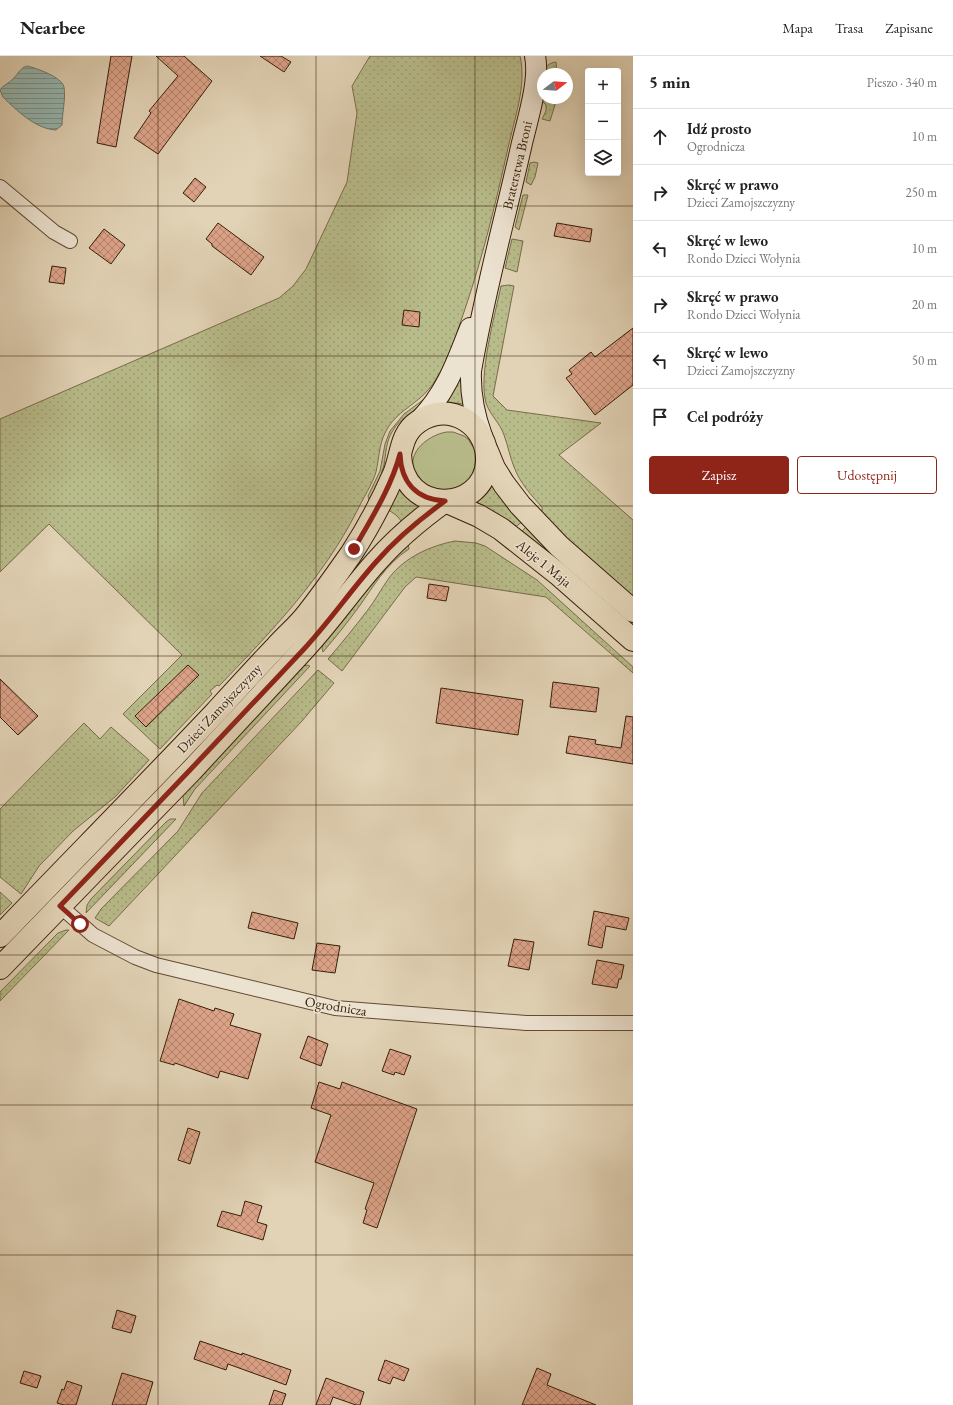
<!DOCTYPE html>
<html lang="pl">
<head>
<meta charset="utf-8">
<style>
  :root { --surface:#fff; --page:#f2f2f2; --text:#222; --muted:#767676; --line:#e0e0e0; --accent:#8f2418 }
  body { margin:0; font-family:"EB Garamond",serif; background:var(--page); color:var(--text) }
  .controls { position:absolute; right:12px; top:12px; display:grid; overflow:hidden; border-radius:4px; box-shadow:0 4px 16px #0002 }
  .controls button { width:36px; height:36px; display:grid; place-items:center; padding:0; border:0; border-bottom:1px solid var(--line); background:var(--surface); color:var(--text); font:20px sans-serif }
  .compass { position:absolute; left:537px; top:12px; width:36px; height:36px; border-radius:50%; background:var(--surface); box-shadow:0 4px 16px #0002; rotate:73deg }
  .stop { position:absolute; width:12px; height:12px; margin:-9px; border:3px solid #8f2418; border-radius:50%; background:#fff }
  .stop.end { background:#8f2418; border-color:#fff; box-shadow:0 1px 4px #0008 }
  .list { margin:0; padding:0; list-style:none }
  h2 { display:flex; justify-content:space-between; align-items:center; height:52px; margin:0; padding:0 16px; font-size:17px }
  h2 small { font-size:13px; font-weight:400; color:var(--muted) }
  .list li { display:grid; grid-template-columns:26px 1fr auto; gap:12px; align-items:center; box-sizing:border-box; height:56px; padding:0 16px; border-top:1px solid var(--line) }
  .list b { display:block; font-size:15px; white-space:nowrap }
  .list p { margin:0; font-size:13px; white-space:nowrap; color:var(--muted) }
  .list em { font-size:13px; font-style:normal; color:var(--muted) }
  .actions { display:flex; gap:8px; padding:12px 16px }
  .actions a { flex:1; padding:9px 0; border:1px solid var(--accent); border-radius:4px; text-align:center; font-size:14px; color:var(--accent) }
  .actions .main { background:var(--accent); color:#fff }
  .icon { flex:none; width:22px; height:22px; fill:none; stroke:currentColor; stroke-width:2; stroke-linecap:round; stroke-linejoin:round }
  .map { position:relative; flex:none; width:633px; height:1349px; overflow:hidden }
  header { display:flex; align-items:center; gap:24px; box-sizing:border-box; height:56px; padding:0 20px; background:var(--surface); border-bottom:1px solid var(--line) }
  header strong { font-size:19px }
  nav { display:flex; gap:22px; margin-inline-start:auto; font-size:14px }
  main { display:flex }
  aside { flex:1; background:var(--surface) }
  .map>svg:first-child { display:block }
</style>
</head>
<body>
<header>
<strong>Nearbee</strong>
<nav><a>Mapa</a><a>Trasa</a><a>Zapisane</a></nav>
</header>
<main>
<div class="map">
<svg width="633" height="1349" viewBox="0 0 633 1349">
  <defs>
    <pattern id="grass-dots" width="8" height="8" patternUnits="userSpaceOnUse"><rect width="8" height="8" fill="#b8bb8a"/><path d="M2 2h.1M6 6h.1" fill="none" stroke="#9fa076" stroke-width="1.8" stroke-linecap="round"/></pattern>
    <pattern id="water-rules" width="6" height="5" patternUnits="userSpaceOnUse"><rect width="6" height="5" fill="#95b7b2"/><path d="M0 2.5h6" fill="none" stroke="#7b948f"/></pattern>
    <pattern id="building-cross-hatch" width="8" height="8" patternUnits="userSpaceOnUse"><rect width="8" height="8" fill="#dda389"/><path d="M0 0l8 8M0 8l8-8" fill="none" stroke="#b4846e"/></pattern>
  </defs>
  <rect width="100%" height="100%" fill="#e2d3b6"/>
  <filter id="stains"><feTurbulence type="fractalNoise" baseFrequency=".005" numOctaves="4"/><feColorMatrix values="0 0 0 0 .2 0 0 0 0 .09 0 0 0 0 .02 0 0 0 .5 -.17"/></filter>
  <radialGradient id="worn" r=".72"><stop offset=".6" stop-color="#630" stop-opacity="0"/><stop offset="1" stop-color="#630" stop-opacity=".3"/></radialGradient>
  <g fill="url(#grass-dots)" stroke="#786c49">
    <path d="M 370,0 L 520,0 C 527,29 514,64 508,92 C 496,146 483,200 465,253 C 457,276 450,301 436,323 C 432,330 426,337 420,342 C 406,354 393,360 385,377 C 379,389 379,403 376,416 C 372,429 363,442 357,455 C 323,522 271,576 219,630 L 217,629 L 210,635 L 212,638 L 160,693 L 123,658 L 182,599 L 49,468 L 0,516 L 0,363 L 279,242 L 293,230 L 306,213 L 347,126 L 357,57 L 352,30 Z"/>
    <path d="M 556,6 L 557,18 L 543,18 C 545,10 549,7 556,6 Z"/>
    <path d="M 543,20 L 543,42 L 557,42 L 550,65 L 542,63 L 546,55 L 546,49 L 542,45 Z"/>
    <path d="M 534,106 L 538,107 L 535,121 L 531,129 L 526,126 L 530,107 Z"/>
    <path d="M 523,139 L 528,139 L 519,174 L 515,171 Z"/>
    <path d="M 512,183 L 523,185 L 517,216 L 505,212 Z"/>
    <path d="M 509,229 L 514,230 L 493,340 L 507,354 L 601,367 L 559,399 L 633,464 L 633,542 L 540,458 L 542,455 L 542,451 C 531,439 520,427 514,411 C 510,401 508,390 504,379 C 500,367 490,359 486,347 C 478,319 495,259 501,230 Z"/>
    <path d="M 462,314 L 463,348 L 447,346 Z"/>
    <path d="M 427,341 C 419,355 401,359 392,376 C 386,386 386,397 384,409 C 381,422 375,432 369,444 L 368,440 L 380,415 L 385,388 L 390,375 L 404,358 Z"/>
    <path d="M 489,425 L 523,465 L 513,473 L 469,446 Z"/>
    <path d="M 400,428 L 426,449 L 403,467 L 396,459 L 387,453 Z"/>
    <path d="M 527,470 L 633,565 L 633,573 L 519,478 Z"/>
    <path d="M 455,485 L 476,487 L 485,490 L 537,524 L 633,611 L 633,617 L 546,541 L 416,521 L 405,531 L 342,615 L 328,603 C 341,588 354,572 367,555 C 375,545 381,533 389,522 C 405,501 430,490 455,485 Z"/>
    <path d="M 408,488 L 409,493 C 385,509 374,530 358,552 C 347,567 335,582 323,596 L 322,592 L 324,586 L 375,521 Z"/>
    <path d="M 307,609 L 310,610 L 195,733 L 184,750 L 183,740 L 186,734 L 301,611 Z"/>
    <path d="M 318,614 L 334,627 L 302,665 L 109,870 L 95,862 L 101,853 L 178,775 L 202,737 Z"/>
    <path d="M 84,667 L 100,683 L 111,671 L 149,704 L 115,741 L 73,775 L 39,810 L 21,838 L 0,821 L 0,753 Z"/>
    <path d="M 170,763 L 176,763 L 86,857 L 87,849 L 91,843 L 166,766 Z"/>
    <path d="M 0,836 L 12,847 L 0,859 Z"/>
    <path d="M 66,874 L 69,874 L 0,945 L 0,936 L 55,880 L 58,877 Z"/>
  </g>
  <path fill="#b8bb8a" stroke="#786c49" d="M 447,376 L 453,376 L 464,380 L 468,383 L 475,394 L 477,406 L 469,428 L 442,438 L 416,422 C 415,418 413,413 413,409 C 411,392 432,378 447,376 Z"/>
  <path fill="url(#water-rules)" stroke="#707a6e" d="M 27,10 C 36,12 62,21 64,31 C 66,42 62,58 62,69 L 56,74 C 36,73 17,55 3,41 L 0,34 C 3,29 8,28 13,23 C 18,18 20,12 27,10 Z"/>
  <g fill="url(#building-cross-hatch)" stroke="#381e08">
    <path d="M 111,0 L 132,0 L 116,91 L 97,87 Z"/>
    <path d="M 156,0 L 184,0 L 212,25 L 158,98 L 134,82 L 151,57 L 149,55 L 178,20 Z"/>
    <path d="M 260,0 L 281,0 L 291,6 L 284,16 Z"/>
    <path d="M 195,122 L 206,131 L 194,146 L 183,137 Z"/>
    <path d="M 218,167 L 264,201 L 251,219 L 212,190 L 212,188 L 206,183 Z"/>
    <path d="M 557,167 L 592,173 L 590,186 L 554,180 Z"/>
    <path d="M 104,173 L 125,189 L 111,208 L 89,192 Z"/>
    <path d="M 52,210 L 66,212 L 64,228 L 49,226 Z"/>
    <path d="M 404,254 L 420,256 L 419,271 L 402,269 Z"/>
    <path d="M 633,272 L 633,329 L 595,359 L 566,322 L 572,318 L 569,314 L 591,296 L 595,301 Z"/>
    <path d="M 429,528 L 449,531 L 446,545 L 427,542 Z"/>
    <path d="M 188,609 L 199,619 L 146,671 L 135,660 Z"/>
    <path d="M 0,623 L 38,660 L 18,679 L 0,661 Z"/>
    <path d="M 553,626 L 599,632 L 596,656 L 550,651 Z"/>
    <path d="M 441,632 L 523,644 L 518,679 L 436,667 Z"/>
    <path d="M 626,660 L 633,661 L 633,708 L 566,697 L 569,680 L 596,684 L 595,688 L 621,692 Z"/>
    <path d="M 594,855 L 629,862 L 626,874 L 606,870 L 602,892 L 588,889 Z"/>
    <path d="M 252,856 L 298,867 L 294,883 L 248,872 Z"/>
    <path d="M 514,883 L 534,886 L 529,914 L 508,910 Z"/>
    <path d="M 317,887 L 340,890 L 335,917 L 312,914 Z"/>
    <path d="M 597,904 L 624,909 L 621,923 L 619,923 L 617,932 L 592,928 Z"/>
    <path d="M 179,943 L 214,955 L 215,952 L 234,958 L 230,969 L 261,978 L 248,1023 L 220,1015 L 218,1022 L 175,1007 L 174,1009 L 160,1005 Z"/>
    <path d="M 308,980 L 328,988 L 321,1010 L 300,1002 Z"/>
    <path d="M 390,993 L 411,1000 L 404,1019 L 395,1016 L 394,1019 L 382,1015 Z"/>
    <path d="M 319,1026 L 340,1033 L 342,1026 L 417,1053 L 377,1172 L 363,1167 L 367,1154 L 365,1153 L 374,1127 L 315,1106 L 331,1059 L 311,1052 Z"/>
    <path d="M 188,1072 L 200,1076 L 190,1108 L 178,1104 Z"/>
    <path d="M 245,1145 L 262,1150 L 257,1166 L 267,1169 L 263,1184 L 217,1170 L 222,1155 L 241,1160 Z"/>
    <path d="M 117,1254 L 136,1260 L 131,1277 L 112,1272 Z"/>
    <path d="M 200,1285 L 242,1299 L 242,1297 L 291,1314 L 286,1329 L 228,1308 L 226,1314 L 194,1303 Z"/>
    <path d="M 385,1304 L 409,1313 L 404,1325 L 393,1321 L 390,1328 L 378,1324 Z"/>
    <path d="M 537,1312 L 551,1318 L 547,1329 L 596,1349 L 522,1349 Z"/>
    <path d="M 24,1315 L 41,1320 L 37,1332 L 20,1327 Z"/>
    <path d="M 122,1317 L 153,1326 L 146,1349 L 112,1349 Z"/>
    <path d="M 326,1322 L 364,1336 L 360,1349 L 356,1349 L 333,1341 L 330,1349 L 316,1349 Z"/>
    <path d="M 67,1325 L 82,1330 L 76,1349 L 64,1349 L 57,1347 L 62,1333 L 64,1334 Z"/>
    <path d="M 274,1334 L 286,1338 L 282,1349 L 269,1349 Z"/>
  </g>
  <g fill="none" stroke-linecap="round" stroke-linejoin="round">
    <g stroke="#624b34" stroke-width="16">
      <g id="street">
        <path d="M 0,131 L 54,176 L 70,185"/>
        <path d="M 60,850 L 93,879 L 135,901 L 156,909 L 335,952 L 526,967 L 633,967"/>
      </g>
    </g>
    <g stroke="#381e08" stroke-width="22">
      <g id="secondary">
        <path d="M 419,365 C 446,337 456,308 470,272"/>
        <path d="M 482,380 C 474,358 470,339 471,315 C 484,238 505,163 522,87 C 528,62 540,24 535,0"/>
      </g>
    </g>
    <g stroke="#381e08" stroke-width="24">
      <g id="primary">
        <path d="M 487,395 L 494,412 L 504,428 L 520,449 L 559,490 L 633,555"/>
        <path d="M 0,880 C 72,805 144,732 215,657 C 236,634 256,612 277,590 C 287,579 299,569 308,557 C 323,538 337,518 351,498 C 366,475 383,443 394,418 C 402,399 400,378 418,366 C 450,343 489,370 487,406 C 484,457 402,461 400,398"/>
        <path d="M 0,912 L 191,715 L 304,593 C 330,565 351,534 376,506 C 396,483 420,463 445,445 L 479,460 L 501,473 L 558,518 L 633,584"/>
      </g>
    </g>
    <use href="#street" stroke="#ece2d0" stroke-width="14"/>
    <use href="#secondary" stroke="#ece2d0" stroke-width="20"/>
    <use href="#primary" stroke="#e2d3b6" stroke-width="22"/>
  </g>
  <g fill="none" stroke-linecap="round" stroke-linejoin="round">
    <path stroke="#8f2418" stroke-width="5" d="M 80,868 L 60,850 L 190,714 L 304,593 C 330,565 351,534 376,506 C 396,483 420,463 445,445 C 416,443 401,426 400,398 C 391,432 371,463 354,493"/>
  </g>
  <path fill="none" stroke="#381e08" stroke-width="1" stroke-opacity="0.55" d="M 158,0 L 158,1349M 316,0 L 316,1349M 475,0 L 475,1349M 0,150 L 633,150M 0,300 L 633,300M 0,450 L 633,450M 0,600 L 633,600M 0,749 L 633,749M 0,899 L 633,899M 0,1049 L 633,1049M 0,1199 L 633,1199"/>
  <g text-anchor="middle" stroke-width="3" stroke-linejoin="round" paint-order="stroke">
    <g font-size="14" fill="#381e08" stroke="#ece2d0">
      <text transform="translate(517 109) rotate(-77)" y="5">Braterstwa Broni</text>
      <text transform="translate(544 507) rotate(39)" y="5">Aleje 1 Maja</text>
      <text transform="translate(219 652) rotate(-47)" y="5">Dzieci Zamojszczyzny</text>
      <text transform="translate(336 950) rotate(9)" y="5">Ogrodnicza</text>
    </g>
  </g>
  <rect width="100%" height="100%" filter="url(#stains)"/>
  <rect width="100%" height="100%" fill="url(#worn)"/>
</svg>
<div class="controls">
<button>+</button>
<button>−</button>
<button><svg class="icon" aria-label="layers" viewBox="0 0 24 24"><path d="M12 4l9 5-9 5-9-5zM3 14l9 5 9-5"/></svg></button>
</div>
<svg class="compass" viewBox="-18 -18 36 36"><path d="M0-13l5 13h-10z" fill="#e53935"/><path d="M0 13l5-13h-10z" fill="#767676"/></svg>
<div class="stop" style="left:80px;top:868px"></div>
<div class="stop end" style="left:354px;top:493px"></div>
</div>
<aside>
<h2>5 min<small>Pieszo · 340 m</small></h2>
<ul class="list">
<li><svg class="icon" aria-label="ahead" viewBox="0 0 24 24"><path d="M12 20V5M6 11l6-6 6 6"/></svg><div><b>Idź prosto</b><p>Ogrodnicza</p></div><em>10 m</em></li>
<li><svg class="icon" aria-label="right" viewBox="0 0 24 24"><path d="M7 20v-9h11M14 6l5 5-5 5"/></svg><div><b>Skręć w prawo</b><p>Dzieci Zamojszczyzny</p></div><em>250 m</em></li>
<li><svg class="icon" aria-label="left" viewBox="0 0 24 24"><path d="M17 20v-9H6M10 6l-5 5 5 5"/></svg><div><b>Skręć w lewo</b><p>Rondo Dzieci Wołynia</p></div><em>10 m</em></li>
<li><svg class="icon" aria-label="right" viewBox="0 0 24 24"><path d="M7 20v-9h11M14 6l5 5-5 5"/></svg><div><b>Skręć w prawo</b><p>Rondo Dzieci Wołynia</p></div><em>20 m</em></li>
<li><svg class="icon" aria-label="left" viewBox="0 0 24 24"><path d="M17 20v-9H6M10 6l-5 5 5 5"/></svg><div><b>Skręć w lewo</b><p>Dzieci Zamojszczyzny</p></div><em>50 m</em></li>
<li><svg class="icon" aria-label="arrive" viewBox="0 0 24 24"><path d="M6 21V4h12l-3 4 3 4H6"/></svg><div><b>Cel podróży</b></div></li>
</ul>
<div class="actions"><a class="main">Zapisz</a><a>Udostępnij</a></div>
</aside>
</main>
</body>
</html>
